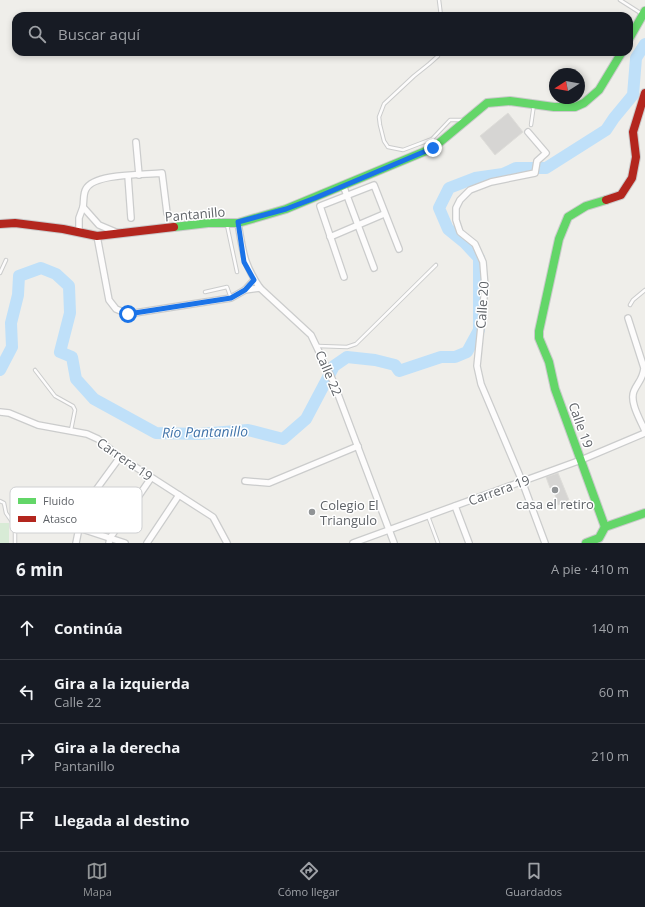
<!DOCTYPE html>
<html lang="es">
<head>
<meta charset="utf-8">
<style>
  :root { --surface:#171b24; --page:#20242c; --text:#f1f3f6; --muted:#9ea1a6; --line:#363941; --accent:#919496 }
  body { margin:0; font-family:"Open Sans",sans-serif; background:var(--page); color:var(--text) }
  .compass { position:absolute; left:549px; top:68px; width:36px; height:36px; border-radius:50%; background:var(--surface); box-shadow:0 2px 6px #0003; rotate:259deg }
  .stop { position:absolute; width:12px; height:12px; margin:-9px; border:3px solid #1a73e8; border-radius:50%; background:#fff }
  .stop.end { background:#1a73e8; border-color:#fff; box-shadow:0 1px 4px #0008 }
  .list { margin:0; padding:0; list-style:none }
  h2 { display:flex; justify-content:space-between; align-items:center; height:52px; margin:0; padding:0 16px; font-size:17px }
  h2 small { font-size:13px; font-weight:400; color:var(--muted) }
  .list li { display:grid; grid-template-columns:26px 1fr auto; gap:12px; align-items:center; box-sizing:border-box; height:64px; padding:0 16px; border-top:1px solid var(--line) }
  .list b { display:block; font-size:15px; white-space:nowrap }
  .list p { margin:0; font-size:13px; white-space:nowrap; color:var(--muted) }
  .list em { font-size:13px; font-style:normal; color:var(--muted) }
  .icon { flex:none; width:22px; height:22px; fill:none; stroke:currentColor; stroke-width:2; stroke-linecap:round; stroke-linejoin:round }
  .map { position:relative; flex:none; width:645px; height:543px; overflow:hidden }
  .search { position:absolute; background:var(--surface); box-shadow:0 2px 6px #0003; left:12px; right:12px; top:12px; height:44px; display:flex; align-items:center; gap:10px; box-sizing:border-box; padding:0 14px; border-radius:12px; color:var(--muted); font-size:15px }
  .sheet { height:308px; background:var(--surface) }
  nav { display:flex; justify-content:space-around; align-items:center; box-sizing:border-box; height:56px; border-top:1px solid var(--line); background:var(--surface); font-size:11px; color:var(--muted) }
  nav a { display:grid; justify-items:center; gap:2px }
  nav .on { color:var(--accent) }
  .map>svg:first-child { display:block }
</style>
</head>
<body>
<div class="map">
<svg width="645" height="543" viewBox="0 0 645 543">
  <rect width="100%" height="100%" fill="#efeeea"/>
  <rect fill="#d8ebd6" x="0" y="523" width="9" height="20"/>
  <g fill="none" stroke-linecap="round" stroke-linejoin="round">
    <path stroke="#bfe0f9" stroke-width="12" d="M 0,370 L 12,347 L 11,323 L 18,295 L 19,276 L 41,268 L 56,274 L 69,286 L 70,313 L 60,352 L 72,357 L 76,379 L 94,399 L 156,433 L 200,434 L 248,430 L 283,439 L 306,419 L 334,366 L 347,357 L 375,360 L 395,365 L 399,371 L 441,357 L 455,357 L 467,352 L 479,330 L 479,258 L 464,242 L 448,229 L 439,208 L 449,188 L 475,178 L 503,174 L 516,168 L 546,168 L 606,130 L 614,118 L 633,95 L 636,58 L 645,44"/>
  </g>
  <g fill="#d6d5d3" stroke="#deddd9">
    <path d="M 508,113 L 523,132 L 495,155 L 480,136 Z"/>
    <path d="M 558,473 L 569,500 L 558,505 L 555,495 L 552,488 L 550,488 L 546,477 Z"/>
  </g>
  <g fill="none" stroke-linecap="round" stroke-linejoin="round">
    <g stroke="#cbcccc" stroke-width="4.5">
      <g id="lane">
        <path d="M 439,0 L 441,16"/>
        <path d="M 620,0 L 642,14"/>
        <path d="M 439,52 L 438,56 L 429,64 L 414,76 L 384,104 L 379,117 L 380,125 L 384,141 L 388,147 L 403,150 L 432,139 L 450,120 L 464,120"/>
        <path d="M 531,125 L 534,104"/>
        <path d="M 227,225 L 237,272"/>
        <path d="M 0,273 L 6,260"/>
        <path d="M 205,292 L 227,287 L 231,298"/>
        <path d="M 630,305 L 633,300 L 645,290"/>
        <path d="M 318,346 L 347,347 L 356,344 L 436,265"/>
        <path d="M 35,370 L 55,396 L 73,406 L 75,410 L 71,430"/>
        <path d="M 0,501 L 4,503 L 6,513 L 15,526 L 15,543"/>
        <path d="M 428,516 L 438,543"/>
      </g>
    </g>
    <g stroke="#cbcccc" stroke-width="8">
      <g id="street">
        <path d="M 528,132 L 546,153 L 537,161 L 535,173 L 491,182 L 470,190 L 460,200 L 456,208 L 456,220 L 460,232 L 475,244 L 483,262 L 485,287 L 477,366 L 481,384 L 522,481 L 545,543"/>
        <path d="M 136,142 L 139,175"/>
        <path d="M 128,176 L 131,218"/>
        <path d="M 343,185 L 374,268"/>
        <path d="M 238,223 C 243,251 243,263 260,288 L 311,335 L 333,381 L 394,543"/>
        <path d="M 79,233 L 79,218 L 83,207"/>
        <path d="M 118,233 L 99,225 L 83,207 C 84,202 83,193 86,189 C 94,173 145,175 162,173 L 167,213"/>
        <path d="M 97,236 L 109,300 L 116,309 L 128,314 L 231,298 L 245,290 L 254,280"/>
        <path d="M 330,237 L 384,214"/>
        <path d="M 344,277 L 320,206 L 374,185 L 399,249"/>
        <path d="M 245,290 L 260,288"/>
        <path d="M 628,318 L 644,368 C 643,379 638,382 634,391 C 629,402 641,421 645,431"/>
        <path d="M 0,412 L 9,413 L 38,425 L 87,434 L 98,439 L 120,457 L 213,517 L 227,543"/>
        <path d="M 245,481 L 269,483 L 358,446"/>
        <path d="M 455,506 L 469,543"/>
        <path d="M 79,528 L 125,543"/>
        <path d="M 76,543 L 79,528 L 93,494 L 120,457"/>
        <path d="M 109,543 L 110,538 L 151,478"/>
        <path d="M 147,543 L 179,495"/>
        <path d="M 353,543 L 581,460 L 645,433"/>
      </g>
    </g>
    <g stroke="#cacacb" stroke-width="10">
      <g id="fast">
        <path d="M 629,39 L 645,11"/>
        <path d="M 174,227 L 208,223 L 238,223 L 286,209 L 433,148 L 487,103 L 510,101 L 554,107 L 575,107 L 584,103 L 599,90 L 622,52"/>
        <path d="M 605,527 L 555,389 L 549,362 L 539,338 L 539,331 L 559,239 L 568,217 L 586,206 L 606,200"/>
        <path d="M 586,543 L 599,538 L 605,527 L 645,513"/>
      </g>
    </g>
    <g stroke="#cacacb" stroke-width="10">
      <g id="jam">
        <path d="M 606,200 L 621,195 L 632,178 L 636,157 L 633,132 L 645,93"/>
        <path d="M 0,224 L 15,223 L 63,229 L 97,236 L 174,227"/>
      </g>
    </g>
    <use href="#lane" stroke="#fdfcfc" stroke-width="2.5"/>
    <use href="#street" stroke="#fdfcfc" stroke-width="5.5"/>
    <use href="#fast" stroke="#63d668" stroke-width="8"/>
    <use href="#jam" stroke="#b3261e" stroke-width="8"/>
  </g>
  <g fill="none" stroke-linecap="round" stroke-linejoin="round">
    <path stroke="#1a73e8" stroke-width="5" d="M 128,314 L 231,298 L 245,290 L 254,280 L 244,262 L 238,222 L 286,209 L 315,198 L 433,148"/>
  </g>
  <g fill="#919496" stroke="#fff" stroke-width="1.5">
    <circle cx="555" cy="490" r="4"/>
    <circle cx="312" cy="512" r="4"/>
  </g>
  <g text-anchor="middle" stroke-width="3" stroke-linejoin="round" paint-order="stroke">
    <g font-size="13" fill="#5f6368" stroke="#fff">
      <text transform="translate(195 214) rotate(-5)" y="5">Pantanillo</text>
      <text transform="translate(482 305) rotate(-86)" y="5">Calle 20</text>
      <text transform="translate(329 373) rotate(67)" y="5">Calle 22</text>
      <text transform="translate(581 425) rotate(70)" y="5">Calle 19</text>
      <text transform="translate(125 459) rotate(35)" y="5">Carrera 19</text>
      <text transform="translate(499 490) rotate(-20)" y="5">Carrera 19</text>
    </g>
    <g font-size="13" fill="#5f6368" stroke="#fff">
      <text x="555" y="509">casa el retiro</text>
      <text x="320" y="510" text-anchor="start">Colegio El<tspan x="320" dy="15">Triangulo</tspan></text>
    </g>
    <g font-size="14" font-style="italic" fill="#4174aa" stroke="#fff">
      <text transform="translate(205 432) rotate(-1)" y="5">Río Pantanillo</text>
    </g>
  </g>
  <rect x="10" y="487" width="132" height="46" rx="6" fill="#fff" stroke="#cfd0d2" stroke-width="1"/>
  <rect x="18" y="498" width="18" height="6" fill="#63d668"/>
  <rect x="18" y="516" width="18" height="6" fill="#b3261e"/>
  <g font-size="11" fill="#5f6368">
    <text x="43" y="505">Fluido</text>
    <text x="43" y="523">Atasco</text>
  </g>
</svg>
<svg class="compass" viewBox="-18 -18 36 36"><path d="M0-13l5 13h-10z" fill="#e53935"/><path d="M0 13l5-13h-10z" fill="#9ea1a6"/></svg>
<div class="stop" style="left:128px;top:314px"></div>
<div class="stop end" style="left:433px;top:148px"></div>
<div class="search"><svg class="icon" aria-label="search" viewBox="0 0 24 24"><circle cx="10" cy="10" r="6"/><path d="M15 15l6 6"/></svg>Buscar aquí</div>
</div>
<section class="sheet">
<h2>6 min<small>A pie · 410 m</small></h2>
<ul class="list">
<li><svg class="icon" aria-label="ahead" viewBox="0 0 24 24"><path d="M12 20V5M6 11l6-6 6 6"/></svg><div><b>Continúa</b></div><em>140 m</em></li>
<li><svg class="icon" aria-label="left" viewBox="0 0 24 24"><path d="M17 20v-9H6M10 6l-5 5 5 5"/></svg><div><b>Gira a la izquierda</b><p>Calle 22</p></div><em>60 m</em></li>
<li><svg class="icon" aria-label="right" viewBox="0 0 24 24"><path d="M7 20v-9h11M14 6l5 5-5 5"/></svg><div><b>Gira a la derecha</b><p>Pantanillo</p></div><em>210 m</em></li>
<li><svg class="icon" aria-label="arrive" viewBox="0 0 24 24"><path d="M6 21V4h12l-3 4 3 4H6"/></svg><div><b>Llegada al destino</b></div></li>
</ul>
</section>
<nav>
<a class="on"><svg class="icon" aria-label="map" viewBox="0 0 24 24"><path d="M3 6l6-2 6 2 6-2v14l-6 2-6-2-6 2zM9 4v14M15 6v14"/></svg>Mapa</a>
<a><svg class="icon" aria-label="directions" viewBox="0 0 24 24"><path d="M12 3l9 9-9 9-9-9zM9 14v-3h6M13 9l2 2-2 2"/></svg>Cómo llegar</a>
<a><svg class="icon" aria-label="saved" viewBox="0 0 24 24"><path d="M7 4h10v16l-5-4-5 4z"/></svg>Guardados</a>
</nav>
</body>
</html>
